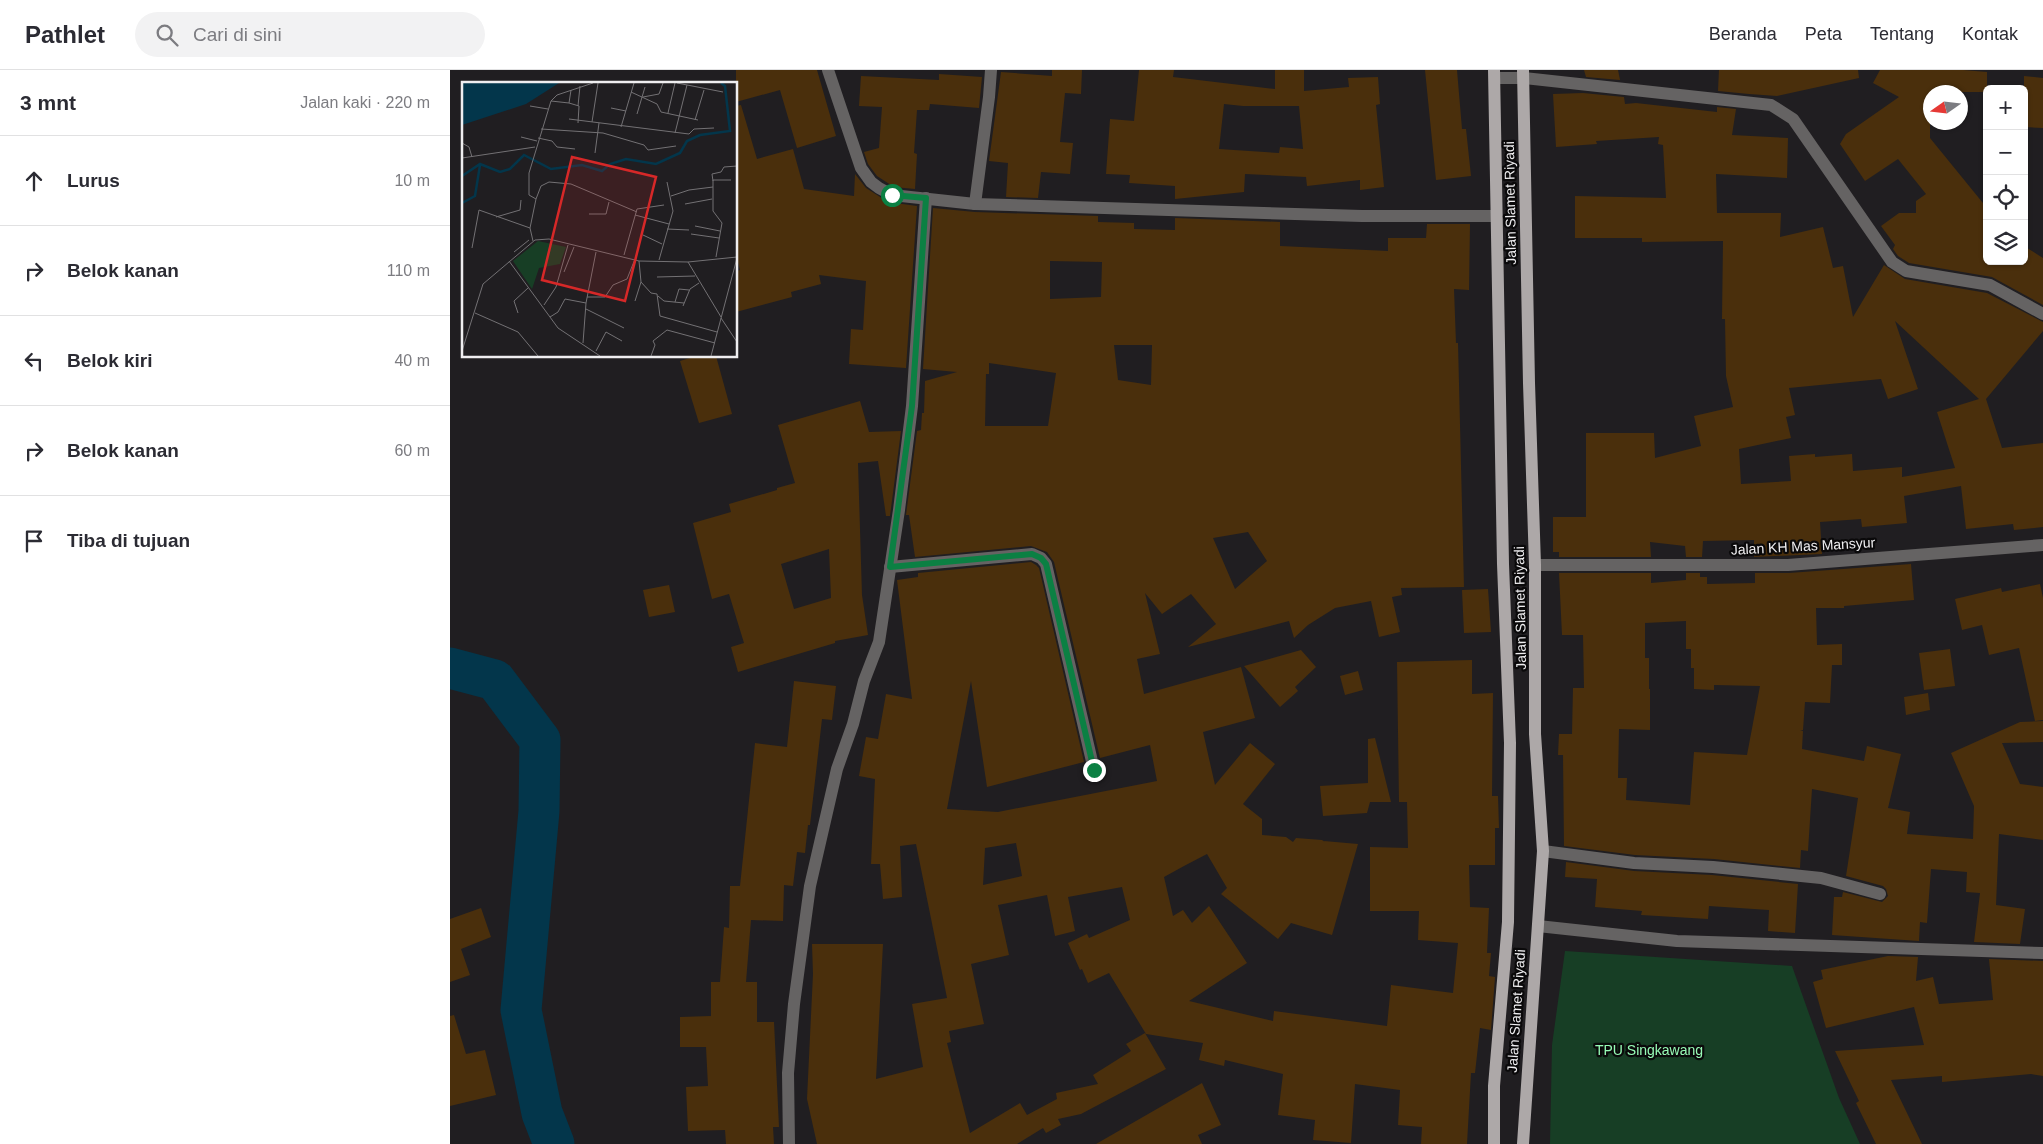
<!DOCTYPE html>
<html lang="id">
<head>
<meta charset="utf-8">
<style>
  :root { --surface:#fff; --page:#f2f2f3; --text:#2b2b33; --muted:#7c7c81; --line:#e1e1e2 }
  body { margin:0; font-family:Arial,sans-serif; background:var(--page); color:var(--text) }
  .controls { position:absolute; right:15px; top:15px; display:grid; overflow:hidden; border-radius:8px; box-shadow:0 1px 4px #0004 }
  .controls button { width:45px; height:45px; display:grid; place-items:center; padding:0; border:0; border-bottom:1px solid var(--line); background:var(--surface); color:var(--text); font:25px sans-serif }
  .compass { position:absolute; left:1473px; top:15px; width:45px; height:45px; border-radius:50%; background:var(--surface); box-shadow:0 1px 4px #0004; rotate:256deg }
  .stop { position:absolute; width:15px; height:15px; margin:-11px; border:4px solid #0b8043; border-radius:50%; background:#fff }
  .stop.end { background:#0b8043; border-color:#fff; box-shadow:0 1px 5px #0008 }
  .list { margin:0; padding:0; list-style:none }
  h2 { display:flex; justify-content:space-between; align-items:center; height:65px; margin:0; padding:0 20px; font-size:21px }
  h2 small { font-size:16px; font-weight:400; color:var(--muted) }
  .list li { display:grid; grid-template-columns:32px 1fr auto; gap:15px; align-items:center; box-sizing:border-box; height:90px; padding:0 20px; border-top:1px solid var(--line) }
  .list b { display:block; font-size:19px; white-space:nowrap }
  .list em { font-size:16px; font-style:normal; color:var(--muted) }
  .icon { flex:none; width:28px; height:28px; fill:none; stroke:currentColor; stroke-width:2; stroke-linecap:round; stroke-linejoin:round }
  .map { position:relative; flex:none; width:1593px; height:1074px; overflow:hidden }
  header { display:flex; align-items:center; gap:30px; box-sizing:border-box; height:70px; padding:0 25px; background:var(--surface); border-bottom:1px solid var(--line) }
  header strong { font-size:24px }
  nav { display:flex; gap:28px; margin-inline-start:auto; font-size:18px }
  .search { width:350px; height:45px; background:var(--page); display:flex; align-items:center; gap:12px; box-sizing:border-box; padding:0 18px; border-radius:28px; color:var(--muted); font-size:19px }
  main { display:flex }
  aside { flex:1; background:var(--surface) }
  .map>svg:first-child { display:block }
</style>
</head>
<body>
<header>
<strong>Pathlet</strong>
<div class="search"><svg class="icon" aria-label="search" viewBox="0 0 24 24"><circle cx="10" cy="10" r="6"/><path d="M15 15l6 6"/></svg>Cari di sini</div>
<nav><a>Beranda</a><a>Peta</a><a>Tentang</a><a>Kontak</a></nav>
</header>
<main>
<aside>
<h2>3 mnt<small>Jalan kaki · 220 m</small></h2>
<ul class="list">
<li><svg class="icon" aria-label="ahead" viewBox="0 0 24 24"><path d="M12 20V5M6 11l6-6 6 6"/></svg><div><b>Lurus</b></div><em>10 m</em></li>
<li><svg class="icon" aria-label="right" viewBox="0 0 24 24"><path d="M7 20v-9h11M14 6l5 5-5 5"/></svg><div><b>Belok kanan</b></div><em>110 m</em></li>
<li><svg class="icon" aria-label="left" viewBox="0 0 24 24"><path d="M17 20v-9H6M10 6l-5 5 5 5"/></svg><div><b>Belok kiri</b></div><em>40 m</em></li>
<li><svg class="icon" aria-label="right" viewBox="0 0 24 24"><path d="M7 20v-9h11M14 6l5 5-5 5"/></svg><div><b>Belok kanan</b></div><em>60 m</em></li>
<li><svg class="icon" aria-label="arrive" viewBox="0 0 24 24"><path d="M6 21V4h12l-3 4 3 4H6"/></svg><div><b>Tiba di tujuan</b></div></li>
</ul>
</aside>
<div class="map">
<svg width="1593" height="1074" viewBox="0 0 1593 1074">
  <rect width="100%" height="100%" fill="#201e21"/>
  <path fill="#173e25" d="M 1115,881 L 1342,896 L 1389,1028 L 1410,1074 L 1100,1074 L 1102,975 Z"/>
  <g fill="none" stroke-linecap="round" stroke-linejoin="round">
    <path stroke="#03364b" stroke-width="41" d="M 0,598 L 45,610 L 90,670 L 89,741 L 71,940 L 92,1043 L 104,1074"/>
  </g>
  <g fill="#4a2f0c" fill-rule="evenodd">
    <path d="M 286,0 L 367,0 L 386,66 L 347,78 L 330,20 L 286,32 Z"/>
    <path d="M 602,0 L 632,0 L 631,24 L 615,23 L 610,72 L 623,73 L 620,104 L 591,102 L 588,128 L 556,127 L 558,93 L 539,91 L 551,2 L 602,6 Z"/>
    <path d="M 689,0 L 724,0 L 723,7 L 825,19 L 825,0 L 854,0 L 854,21 L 899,17 L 898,8 L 928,7 L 930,34 L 926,35 L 934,117 L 910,120 L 910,110 L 857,116 L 856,107 L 795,104 L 794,122 L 725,129 L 725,116 L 679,113 L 680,105 L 656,104 L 660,49 L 684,51 ZM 774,34 L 793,36 L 849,36 L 853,79 L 830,77 L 829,83 L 769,79 Z"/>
    <path d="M 975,0 L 1007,0 L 1012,59 L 1016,59 L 1021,106 L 986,110 Z"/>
    <path d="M 1134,0 L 1168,0 L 1170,10 L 1136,7 Z"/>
    <path d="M 1269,0 L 1408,0 L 1409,8 L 1327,26 L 1299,24 L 1268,21 Z"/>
    <path d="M 1430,0 L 1513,0 L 1537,2 L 1537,22 L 1480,22 L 1480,68 L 1537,138 L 1537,191 L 1574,191 L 1574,176 L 1593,188 L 1593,235 L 1542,207 L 1459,193 L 1448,186 L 1443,179 L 1445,175 L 1431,156 L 1449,143 L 1466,143 L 1466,131 L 1476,124 L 1448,89 L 1415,111 L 1390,74 L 1396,64 L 1449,27 L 1423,13 Z"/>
    <path d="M 489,4 L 532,7 L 529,38 L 480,34 L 479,40 L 467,40 L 464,83 L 467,84 L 465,119 L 444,117 L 427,106 L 418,94 L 414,82 L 429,78 L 432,37 L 409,36 L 411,6 L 489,10 Z"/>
    <path d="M 1574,6 L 1593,8 L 1593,58 L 1574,57 Z"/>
    <path d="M 1133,23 L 1174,27 L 1175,34 L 1186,33 L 1267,42 L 1267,37 L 1286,39 L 1282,65 L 1338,68 L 1337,108 L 1266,104 L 1267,143 L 1331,143 L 1330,167 L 1373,157 L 1383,198 L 1393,196 L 1403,247 L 1434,195 L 1455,209 L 1537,223 L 1593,252 L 1593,261 L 1536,329 L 1552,378 L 1593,373 L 1593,457 L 1564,460 L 1563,454 L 1516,459 L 1511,416 L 1454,426 L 1457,453 L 1412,457 L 1411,449 L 1370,452 L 1372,484 L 1304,487 L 1304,470 L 1253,471 L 1252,487 L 1236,487 L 1235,476 L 1200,472 L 1201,487 L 1109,487 L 1109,482 L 1103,482 L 1103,447 L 1136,447 L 1136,363 L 1204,363 L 1205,388 L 1251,376 L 1244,346 L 1283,337 L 1276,306 L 1275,249 L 1272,249 L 1273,171 L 1192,172 L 1192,168 L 1125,168 L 1125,126 L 1216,128 L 1213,75 L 1208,74 L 1209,67 L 1146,71 L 1147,74 L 1106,77 L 1103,24 ZM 1445,251 L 1529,329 L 1487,342 L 1505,398 L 1452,407 L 1452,397 L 1403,401 L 1402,384 L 1365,387 L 1365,384 L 1339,386 L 1341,411 L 1291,414 L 1289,379 L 1341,368 L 1336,347 L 1345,345 L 1339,318 L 1431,309 L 1438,329 L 1468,319 Z"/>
    <path d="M 291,35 L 307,89 L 343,79 L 354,119 L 404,126 L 405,104 L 416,118 L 438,132 L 467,136 L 456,298 L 399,294 L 401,259 L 413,260 L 416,211 L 369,205 L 371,214 L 341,222 L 342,227 L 286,242 L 286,201 L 290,200 L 286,184 L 286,36 Z"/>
    <path d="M 483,138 L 525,142 L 648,146 L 648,152 L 684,153 L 684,159 L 725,160 L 725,148 L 830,152 L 830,176 L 938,181 L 938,168 L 976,168 L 977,154 L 1020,154 L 1019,220 L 1004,219 L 1006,273 L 1008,273 L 1014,517 L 951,518 L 952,525 L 942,527 L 950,562 L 929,567 L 921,531 L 885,538 L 858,555 L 844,568 L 839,551 L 738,577 L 766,554 L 741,524 L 712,544 L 695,523 L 710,584 L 687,589 L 694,624 L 791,597 L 805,648 L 753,662 L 765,715 L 800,673 L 825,694 L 793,734 L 812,749 L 812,765 L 836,767 L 843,772 L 846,768 L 872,770 L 875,772 L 874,771 L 908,774 L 882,865 L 841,853 L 828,869 L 771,824 L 777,818 L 757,784 L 734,796 L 733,795 L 734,796 L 714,807 L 723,846 L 733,840 L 742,853 L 759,836 L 797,893 L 739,931 L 823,951 L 824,941 L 937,956 L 941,915 L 1003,923 L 1008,873 L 968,870 L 969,841 L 920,841 L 920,777 L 958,778 L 957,732 L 949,732 L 947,592 L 1022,590 L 1022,624 L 1043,623 L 1042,726 L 1048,726 L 1049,758 L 1045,758 L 1045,795 L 1019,795 L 1020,837 L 1039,838 L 1037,883 L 1041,883 L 1039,906 L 1045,907 L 1041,960 L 1030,958 L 1025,1003 L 1021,1003 L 1017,1074 L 971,1074 L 972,1057 L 948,1055 L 950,1020 L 905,1014 L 901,1073 L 863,1070 L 865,1050 L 828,1045 L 833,1004 L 775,990 L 774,996 L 749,990 L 753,973 L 696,964 L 659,903 L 638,913 L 632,899 L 630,900 L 618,873 L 637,864 L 639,868 L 680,850 L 672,817 L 618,827 L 625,861 L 605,866 L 597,825 L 548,835 L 559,885 L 521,894 L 534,954 L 499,961 L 501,972 L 497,973 L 520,1063 L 570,1033 L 577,1045 L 607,1029 L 606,1023 L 648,1014 L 643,1005 L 681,981 L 676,974 L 695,963 L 716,999 L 631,1044 L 608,1049 L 611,1055 L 596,1063 L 593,1058 L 567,1074 L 367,1074 L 357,1029 L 363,904 L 362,874 L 433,874 L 426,1009 L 473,997 L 462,934 L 497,928 L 466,774 L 450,776 L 452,827 L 433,829 L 430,794 L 421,794 L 425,709 L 409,706 L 416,667 L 428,669 L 436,624 L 462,629 L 447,510 L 468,507 L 468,503 L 581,492 L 586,495 L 589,498 L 634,692 L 537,717 L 521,611 L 497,739 L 548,742 L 707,711 L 700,675 L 650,688 L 604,492 L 597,482 L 581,476 L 465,487 L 459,445 L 456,445 L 467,361 L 471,360 L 472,343 L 474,343 L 475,311 L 507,302 L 473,299 ZM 600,191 L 652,192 L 651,227 L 600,229 ZM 664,275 L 702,275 L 701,315 L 668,310 ZM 539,293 L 606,303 L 598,356 L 535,356 L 536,304 L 539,304 ZM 798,462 L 817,491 L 785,519 L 763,468 ZM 566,773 L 572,806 L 533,815 L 535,778 Z"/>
    <path d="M 246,286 L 266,286 L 282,344 L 249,353 L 230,291 Z"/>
    <path d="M 410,331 L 419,362 L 451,361 L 440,446 L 436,446 L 428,391 L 408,393 L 412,525 L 418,565 L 385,571 L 385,573 L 288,602 L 281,577 L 294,573 L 279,524 L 262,529 L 243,453 L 281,442 L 279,434 L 327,420 L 327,418 L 345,413 L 328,355 ZM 379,479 L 381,528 L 344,539 L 331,494 Z"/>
    <path d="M 1461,494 L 1464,530 L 1394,536 L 1394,538 L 1366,538 L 1367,575 L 1392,574 L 1392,595 L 1382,595 L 1380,633 L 1355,632 L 1353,660 L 1350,661 L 1353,661 L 1352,679 L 1414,691 L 1417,676 L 1451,684 L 1438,738 L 1460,742 L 1457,764 L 1523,769 L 1524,736 L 1501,683 L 1570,652 L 1593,651 L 1593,672 L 1552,673 L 1570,714 L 1593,717 L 1593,770 L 1549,764 L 1546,835 L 1575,839 L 1570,874 L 1524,872 L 1530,823 L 1516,822 L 1517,802 L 1481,799 L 1477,853 L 1470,852 L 1469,871 L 1382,865 L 1384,827 L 1392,827 L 1393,822 L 1432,832 L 1438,826 L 1436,819 L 1433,816 L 1396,806 L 1408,728 L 1362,719 L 1358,781 L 1351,780 L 1350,798 L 1264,789 L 1185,785 L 1114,776 L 1113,685 L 1108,685 L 1109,664 L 1122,664 L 1123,618 L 1134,618 L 1133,565 L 1112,565 L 1109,503 L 1201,503 L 1201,513 L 1236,510 L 1236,503 L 1250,503 L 1250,507 L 1257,507 L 1257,514 L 1305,513 L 1305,503 L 1339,503 ZM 1236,551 L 1236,579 L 1241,579 L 1241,598 L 1244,598 L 1244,619 L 1264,620 L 1264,615 L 1310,616 L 1297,685 L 1244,682 L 1240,735 L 1176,730 L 1177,708 L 1168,708 L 1169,659 L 1200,660 L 1200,619 L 1199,619 L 1199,588 L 1195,588 L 1195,553 Z"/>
    <path d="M 1590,514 L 1593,528 L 1593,650 L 1585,651 L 1569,578 L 1539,585 L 1532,555 L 1512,560 L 1505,529 L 1551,518 L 1552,522 Z"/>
    <path d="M 219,515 L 225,542 L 199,547 L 193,520 Z"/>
    <path d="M 1038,519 L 1041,562 L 1014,563 L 1012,520 Z"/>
    <path d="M 1500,579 L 1505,616 L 1474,620 L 1469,583 Z"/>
    <path d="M 851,580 L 866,597 L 845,617 L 848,621 L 830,637 L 794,596 Z"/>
    <path d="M 908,601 L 913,620 L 895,625 L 890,606 Z"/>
    <path d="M 344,611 L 386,616 L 382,650 L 372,649 L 360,755 L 358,755 L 355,783 L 347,782 L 343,816 L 334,815 L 333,851 L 301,850 L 296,912 L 307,912 L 307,952 L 324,952 L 329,1057 L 323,1057 L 324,1074 L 276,1074 L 275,1060 L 238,1061 L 236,1017 L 258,1016 L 256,977 L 230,977 L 230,947 L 261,946 L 261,912 L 270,912 L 274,857 L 279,858 L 280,816 L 290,816 L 305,673 L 337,677 Z"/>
    <path d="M 1478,623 L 1480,640 L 1456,645 L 1454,627 Z"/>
    <path d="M 925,668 L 941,732 L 920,732 L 917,743 L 873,746 L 870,716 L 918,713 L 918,669 Z"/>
    <path d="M 1116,792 L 1184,801 L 1262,805 L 1348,814 L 1345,863 L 1318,861 L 1319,840 L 1259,836 L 1258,849 L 1191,845 L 1192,841 L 1145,837 L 1147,809 L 1115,807 Z"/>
    <path d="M 31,838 L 41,867 L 11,879 L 20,905 L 0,912 L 0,849 Z"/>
    <path d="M 1438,886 L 1468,887 L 1466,911 L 1483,907 L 1489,934 L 1543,930 L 1539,889 L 1593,891 L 1593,1006 L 1581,1004 L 1492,1012 L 1492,1006 L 1441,1010 L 1472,1074 L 1426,1074 L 1406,1033 L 1409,1031 L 1385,981 L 1474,975 L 1464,937 L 1376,958 L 1363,912 L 1373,909 L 1371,900 Z"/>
    <path d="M 4,945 L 16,984 L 35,980 L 46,1025 L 0,1036 L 0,946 Z"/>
    <path d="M 752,1013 L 771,1055 L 748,1065 L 752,1074 L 646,1074 Z"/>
  </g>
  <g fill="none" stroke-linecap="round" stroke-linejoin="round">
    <g stroke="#656363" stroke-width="12">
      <path d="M 378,0 L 411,98 L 421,112 L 429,118 L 442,125 L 525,134 L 912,146 L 1046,146"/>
      <path d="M 1045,8 L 1074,8 L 1321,35 L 1343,49 L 1442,192 L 1456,201 L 1540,215 L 1593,244"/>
      <path d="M 525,134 L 539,27 L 541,0"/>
      <path d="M 1085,495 L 1338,495 L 1593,475"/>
      <path d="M 440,497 L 582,484 L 591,488 L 596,494 L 644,700"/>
      <path d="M 1093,781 L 1184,793 L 1263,797 L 1371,808 L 1430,824"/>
      <path d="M 1088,856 L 1227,871 L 1593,883"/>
      <path d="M 339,1074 L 338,1003 L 344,934 L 360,816 L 387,699 L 403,654 L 414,611 L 429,572 L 449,440 L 462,336 L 476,128"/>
    </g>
    <g stroke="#ada8a8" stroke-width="12">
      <path d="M 1044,0 L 1053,494 L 1060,673 L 1058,852 L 1044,1016 L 1044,1074"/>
      <path d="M 1073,1074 L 1093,781 L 1085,664 L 1085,495 L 1079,313 L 1073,0"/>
    </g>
  </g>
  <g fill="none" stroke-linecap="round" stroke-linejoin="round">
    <path stroke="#0b8043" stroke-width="6" d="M 442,125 L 476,128 L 462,336 L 440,497 L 582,484 L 591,488 L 596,494 L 644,700"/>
  </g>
  <g text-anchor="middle" stroke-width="4.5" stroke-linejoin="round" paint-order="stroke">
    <g font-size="14" fill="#efeef0" stroke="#0a090a">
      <text transform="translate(1060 133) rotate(-91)" y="5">Jalan Slamet Riyadi</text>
      <text transform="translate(1353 476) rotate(-3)" y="5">Jalan KH Mas Mansyur</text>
      <text transform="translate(1070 538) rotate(-91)" y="5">Jalan Slamet Riyadi</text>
      <text transform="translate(1066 941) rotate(-86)" y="5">Jalan Slamet Riyadi</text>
    </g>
    <g font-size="14" fill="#97fbb6" stroke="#0a090a">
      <text x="1199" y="985">TPU Singkawang</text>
    </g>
  </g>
  <g transform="translate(12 12)">
    <rect width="275" height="275" fill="#201e21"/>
    <path d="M 76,159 L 104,165 L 98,182 L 77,186 L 70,207 L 51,179 Z" fill="#173e25"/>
    <path d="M 0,1 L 97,1 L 64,22 L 0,43 Z" fill="#03364b"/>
    <path fill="none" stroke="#03364b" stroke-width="2.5" d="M 0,94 L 18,82 L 38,90 L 48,87 L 62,73 L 89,87 L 120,83 L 140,89 L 148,82 L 164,77 L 194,82 L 218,71 L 225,59 L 238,53 L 268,49 L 263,4 L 259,1M 0,121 L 13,114 L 18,83"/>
    <path fill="none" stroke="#737174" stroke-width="1" d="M 215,1 L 261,10M 109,8 L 107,21 L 117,24 L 116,41M 169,10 L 195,22 L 199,30 L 236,38M 181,15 L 197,12 L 201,1M 89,19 L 107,21M 68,24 L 86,27M 116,24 L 118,4M 149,26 L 164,29M 206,31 L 213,1M 175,32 L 183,5M 107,37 L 227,52 L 232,47 L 252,46M 233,38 L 242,8M 130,40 L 136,1M 159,45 L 172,1M 79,47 L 141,51 L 182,63 L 186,68 L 214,64M 213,51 L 225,3M 59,55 L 75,59M 76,56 L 90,59 L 95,65 L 113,67M 0,61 L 7,65 L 10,75M 133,71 L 137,41M 0,76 L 73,65M 251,99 L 250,92 L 259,90 L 262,85 L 275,84M 209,114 L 227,108 L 251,105M 74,117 L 67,113 L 67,91 L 89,19 L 95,13 L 131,1M 223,122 L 250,117M 127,132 L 144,132 L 147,120M 173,133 L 207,142M 34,135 L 58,128 L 59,118M 233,144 L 258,149M 205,147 L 227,148M 229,152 L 257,156M 181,153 L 200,162M 71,159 L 68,146 L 74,117 L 79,104 L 87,100 L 109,102 L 175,130M 10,166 L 17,128 L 68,146M 52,170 L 67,158M 162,173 L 175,127 L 202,123M 254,175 L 260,141 L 251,129 L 251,98 L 269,98M 197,178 L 211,129 L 205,100M 47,179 L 96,246 L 138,274M 177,179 L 179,200 L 189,211 L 195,212 L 198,234 L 255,250M 226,180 L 259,235M 102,190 L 112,165M 195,195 L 233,194M 196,214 L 202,219 L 222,221M 125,215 L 143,215 L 151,203 L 165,197 L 173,177M 173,219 L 179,200M 213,220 L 217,207 L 227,208M 82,223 L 94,205 L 106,163M 221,224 L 228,207 L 237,201M 124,227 L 162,246M 13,231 L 56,250 L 76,274M 56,231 L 52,219 L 66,206M 88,235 L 96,230 L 103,217 L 124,221M 259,236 L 275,260M 121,261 L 124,221 L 134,170M 0,269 L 21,202 L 73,158 L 87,157 L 177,179 L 226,180 L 275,175M 134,269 L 144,250 L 160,259M 189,274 L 193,263 L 191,259 L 205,248 L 253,261M 249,274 L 275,176"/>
    <path fill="#d62828" fill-opacity="0.15" stroke="#d62828" stroke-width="2.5" d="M 110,75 L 194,95 L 163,219 L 80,198 Z"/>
    <rect width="275" height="275" fill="none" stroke="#efeef0" stroke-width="2.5"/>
  </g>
</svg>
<div class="controls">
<button>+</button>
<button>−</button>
<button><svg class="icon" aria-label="locate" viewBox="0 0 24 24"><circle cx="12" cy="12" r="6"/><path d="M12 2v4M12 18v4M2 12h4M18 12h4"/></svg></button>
<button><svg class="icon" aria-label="layers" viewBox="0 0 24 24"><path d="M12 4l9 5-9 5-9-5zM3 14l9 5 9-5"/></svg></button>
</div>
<svg class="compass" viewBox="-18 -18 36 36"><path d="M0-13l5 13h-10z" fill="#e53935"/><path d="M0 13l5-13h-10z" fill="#7c7c81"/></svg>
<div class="stop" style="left:442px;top:125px"></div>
<div class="stop end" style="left:644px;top:700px"></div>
</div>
</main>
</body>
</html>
